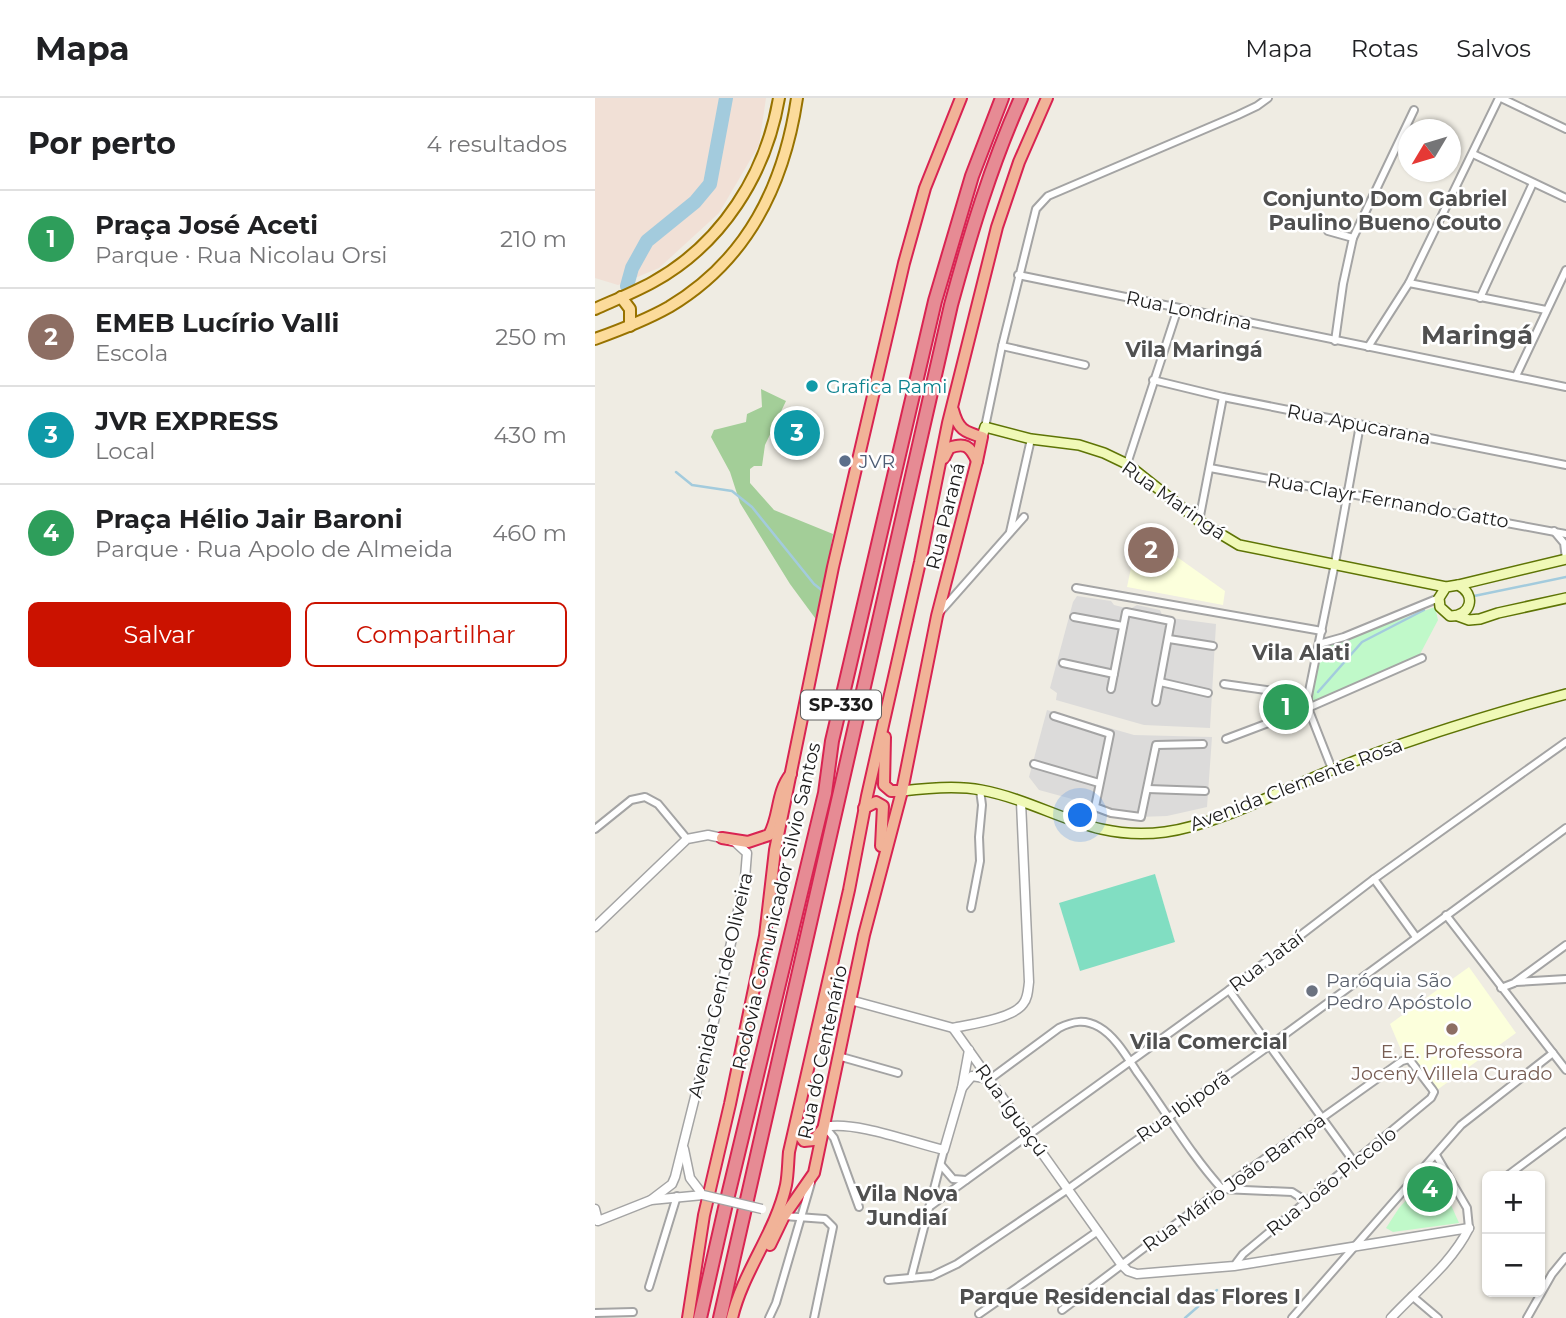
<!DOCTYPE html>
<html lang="pt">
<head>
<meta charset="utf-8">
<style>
  :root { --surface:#fff; --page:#f6f6f6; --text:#202124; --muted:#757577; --line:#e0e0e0; --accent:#cb1200 }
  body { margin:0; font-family:Montserrat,sans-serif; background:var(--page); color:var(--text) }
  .controls { position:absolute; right:21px; bottom:21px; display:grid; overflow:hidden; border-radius:10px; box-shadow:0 2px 5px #0004 }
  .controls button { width:63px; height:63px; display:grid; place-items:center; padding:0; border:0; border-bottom:2px solid var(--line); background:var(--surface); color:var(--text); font:35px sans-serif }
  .compass { position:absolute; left:803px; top:21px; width:63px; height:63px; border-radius:50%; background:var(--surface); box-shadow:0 2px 5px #0004; rotate:232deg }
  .you { position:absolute; left:486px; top:718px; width:24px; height:24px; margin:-18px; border:5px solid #fff; border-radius:50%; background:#1a73e8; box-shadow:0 0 0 10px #1a73e833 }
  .badge { display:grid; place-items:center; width:46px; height:46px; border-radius:50%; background:var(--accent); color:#fff; font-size:23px; font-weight:700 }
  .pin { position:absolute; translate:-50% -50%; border:4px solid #fff; box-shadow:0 2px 7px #0006 }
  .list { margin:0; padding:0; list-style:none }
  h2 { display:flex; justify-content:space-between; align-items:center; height:91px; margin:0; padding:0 28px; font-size:30px }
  h2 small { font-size:23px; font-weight:400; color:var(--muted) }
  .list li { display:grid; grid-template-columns:46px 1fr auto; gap:21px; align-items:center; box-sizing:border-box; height:98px; padding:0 28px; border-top:2px solid var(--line) }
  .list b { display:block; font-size:26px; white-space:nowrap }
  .list p { margin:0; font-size:23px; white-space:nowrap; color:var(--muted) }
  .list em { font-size:23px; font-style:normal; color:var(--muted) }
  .actions { display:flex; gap:14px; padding:21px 28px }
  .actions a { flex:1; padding:16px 0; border:2px solid var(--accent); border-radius:10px; text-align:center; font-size:24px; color:var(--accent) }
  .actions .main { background:var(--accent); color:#fff }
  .map { position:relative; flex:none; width:971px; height:1220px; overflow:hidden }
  header { display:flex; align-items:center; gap:42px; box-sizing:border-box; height:98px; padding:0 35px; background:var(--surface); border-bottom:2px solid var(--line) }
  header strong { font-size:33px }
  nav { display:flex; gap:38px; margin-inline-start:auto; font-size:24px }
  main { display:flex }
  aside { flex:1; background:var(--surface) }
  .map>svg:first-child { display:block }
</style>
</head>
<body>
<header>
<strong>Mapa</strong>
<nav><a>Mapa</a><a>Rotas</a><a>Salvos</a></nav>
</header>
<main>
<aside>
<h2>Por perto<small>4 resultados</small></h2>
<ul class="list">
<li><span class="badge" style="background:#2e9e5b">1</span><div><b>Praça José Aceti</b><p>Parque · Rua Nicolau Orsi</p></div><em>210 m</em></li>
<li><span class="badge" style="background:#8d6e63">2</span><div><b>EMEB Lucírio Valli</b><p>Escola</p></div><em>250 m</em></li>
<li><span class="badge" style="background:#0f9aa8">3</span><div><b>JVR EXPRESS</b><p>Local</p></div><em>430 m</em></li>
<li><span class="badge" style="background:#2e9e5b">4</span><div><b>Praça Hélio Jair Baroni</b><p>Parque · Rua Apolo de Almeida</p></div><em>460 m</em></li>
</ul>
<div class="actions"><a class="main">Salvar</a><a>Compartilhar</a></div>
</aside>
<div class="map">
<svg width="971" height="1220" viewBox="0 0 971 1220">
  <rect width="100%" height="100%" fill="#efece3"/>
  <g fill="#dcdbda">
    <path d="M 482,498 L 516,503 L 519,507 L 535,511 L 542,507 L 565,512 L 568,519 L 621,526 L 615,630 L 549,627 L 461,602 L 462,595 L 455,590 L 478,504 Z"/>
    <path d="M 452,612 L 539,637 L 617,639 L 612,709 L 572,718 L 543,719 L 444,692 L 434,679 Z"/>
  </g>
  <g fill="#fcffdc">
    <path d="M 544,432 L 630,493 L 628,507 L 532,489 Z"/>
    <path d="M 874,869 L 921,935 L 842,992 L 806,952 L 795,926 Z"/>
  </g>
  <path fill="#f1e0d6" d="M 0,0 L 171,0 L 164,47 L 124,115 L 64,170 L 23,187 L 0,180 Z"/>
  <path fill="#a3ce98" d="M 166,291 L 191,303 L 170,347 L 167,368 L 159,368 L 155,371 L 155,385 L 179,412 L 238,436 L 223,524 L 195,486 L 145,405 L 135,374 L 116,339 L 119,332 L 151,324 L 152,316 L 167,309 Z"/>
  <g fill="#c0f9c9">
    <path d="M 840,509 L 843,522 L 824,558 L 716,606 L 727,549 Z"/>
    <path d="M 840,1071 L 864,1125 L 798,1134 L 791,1130 L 804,1110 Z"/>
  </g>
  <path fill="#81dec2" d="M 560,776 L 580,844 L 485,873 L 464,805 Z"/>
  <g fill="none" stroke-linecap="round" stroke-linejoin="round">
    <g stroke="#a3cbdd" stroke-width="2.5">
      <path d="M 81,374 L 97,387 L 137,393 L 157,409 L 219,486 L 229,494"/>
      <path d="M 879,498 L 971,479"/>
      <path d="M 723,594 L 767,544 L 829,512"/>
      <path d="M 590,1220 L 622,1192"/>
    </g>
    <path stroke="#a3cbdd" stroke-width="14" d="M 32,188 L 37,170 L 52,143 L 100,104 L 115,86 L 131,0"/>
    <g stroke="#a4a4a4" stroke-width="10">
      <g id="minor">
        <path d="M 906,0 L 971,31"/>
        <path d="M 878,56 L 971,100"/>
        <path d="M 733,133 L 758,140"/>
        <path d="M 423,177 L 971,289"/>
        <path d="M 814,185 L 951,212"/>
        <path d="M 885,200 L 938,85"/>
        <path d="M 740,243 L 748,186 L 758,140 L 819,12"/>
        <path d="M 407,248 L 490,267"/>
        <path d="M 773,249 L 814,185 L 904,0"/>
        <path d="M 921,278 L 971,172"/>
        <path d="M 558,282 L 628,299 L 971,367"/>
        <path d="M 390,329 L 407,248 L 441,111 L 453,98 L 643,17 L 662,8 L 673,0"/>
        <path d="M 532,366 L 583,210"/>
        <path d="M 615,370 L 971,436"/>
        <path d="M 604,423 L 628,299"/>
        <path d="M 959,433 L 969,445 L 971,461"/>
        <path d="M 415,434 L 436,341"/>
        <path d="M 481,490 L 727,533"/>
        <path d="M 345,514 L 429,419"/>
        <path d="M 479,519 L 528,528"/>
        <path d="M 574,541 L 618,548"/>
        <path d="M 724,546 L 749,539 L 844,500"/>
        <path d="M 468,565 L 519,576"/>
        <path d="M 565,584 L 613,595"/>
        <path d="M 629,586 L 713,598"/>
        <path d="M 516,591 L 531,514 L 576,523 L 561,604"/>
        <path d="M 459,618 L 515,636 L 500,709 L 516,715 L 546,719 L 561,647 L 608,646"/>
        <path d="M 631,641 L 713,610 L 827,560"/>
        <path d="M 439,666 L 504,685"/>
        <path d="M 737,671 L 713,610 L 713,598 L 740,465 L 765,327"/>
        <path d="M 553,691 L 610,693"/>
        <path d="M 0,731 L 36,702 L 50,699 L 63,706 L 92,741"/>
        <path d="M 779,781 L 821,839"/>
        <path d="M 376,810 L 385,763 L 384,739 L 387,707 L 385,692"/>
        <path d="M 851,817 L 971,972"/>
        <path d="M 921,884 L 971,881"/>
        <path d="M 906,890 L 919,885 L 971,847"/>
        <path d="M 634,892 L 759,1064"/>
        <path d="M 243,958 L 303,975"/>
        <path d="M 395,981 L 464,930 C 478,923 490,921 504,929 C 520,938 532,959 542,974 C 570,1012 595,1056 627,1091 L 697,1094 L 711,1103"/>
        <path d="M 230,1029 L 239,1040 L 264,1109"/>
        <path d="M 841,1057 L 872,1110 L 874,1130"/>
        <path d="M 346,1067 L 358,1081 L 371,1082"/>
        <path d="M 912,1078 L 971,1034"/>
        <path d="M 334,1109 L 634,892 L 779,781 L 971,644"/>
        <path d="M 189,1118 L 230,1121 L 238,1129 L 219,1220"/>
        <path d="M 316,1180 L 349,1052"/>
        <path d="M 293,1182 L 337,1178 L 362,1166 L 473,1091 L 674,948 L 971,730"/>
        <path d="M 54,1189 L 82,1098"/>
        <path d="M 817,1198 L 843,1220"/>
        <path d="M 467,1212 L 627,1091 L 807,963 L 814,961 L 837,991 L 839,994 L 836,1000 L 648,1156 L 639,1168"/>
        <path d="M 0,1215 L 38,1214"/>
        <path d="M 384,1216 L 503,1133"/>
        <path d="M 174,1220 L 181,1205 L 216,1085"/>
        <path d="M 697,1220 L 866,1027 L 958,955"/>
        <path d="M 932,1220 L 957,1176 L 971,1159"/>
      </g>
    </g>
    <g stroke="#a4a4a4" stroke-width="11">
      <g id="tertiary">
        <path d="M 0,829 L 92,741 L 113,737 L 127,740 L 140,744 L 152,755 L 150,780 L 120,919 L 80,1079 L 77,1086 L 56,1102"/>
        <path d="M 255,902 L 358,930 L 526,1166 L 533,1173 L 542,1176 L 639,1168 L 874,1130"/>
        <path d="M 358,930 C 376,926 417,921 428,906 C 433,900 433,892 434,884 L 426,704"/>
        <path d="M 367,990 L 377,978 L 395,981"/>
        <path d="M 230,1029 C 258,1022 319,1045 349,1052 L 367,990 L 374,952"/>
        <path d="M 89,1051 L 95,1080 L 108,1097"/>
        <path d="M 0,1111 L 3,1123 L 56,1102 L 108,1097"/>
        <path d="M 796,1220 C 822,1192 857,1165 874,1130"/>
      </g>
    </g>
    <g stroke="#5e7405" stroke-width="12">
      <g id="secondary">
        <path d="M 387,339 L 390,329 L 436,341 L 484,347 L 509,355 L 532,366 L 604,423 L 644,447 L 851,489 L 863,487 C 882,496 876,519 855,518 L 845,509 L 844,500 L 851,489"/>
        <path d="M 863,487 L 971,461"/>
        <path d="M 863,518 L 874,522 L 885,521 L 903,515 L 971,500"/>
        <path d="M 307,693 C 331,690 362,687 386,692 C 454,705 494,744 570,734 C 623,727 688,691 739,671 C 815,641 892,617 971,596"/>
      </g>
    </g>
    <g stroke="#977200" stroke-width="14">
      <g id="primary">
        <path d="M 26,199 L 35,211 L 35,228"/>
        <path d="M 0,211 C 20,202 40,194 58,184 C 127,146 171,76 184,0"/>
        <path d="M 0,241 C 25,232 51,222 74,209 C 153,162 189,87 202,0"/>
      </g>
    </g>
    <g stroke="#d92452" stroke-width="14">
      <g id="trunk">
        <path d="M 349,360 L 354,350 C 370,344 375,348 382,363"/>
        <path d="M 290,639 L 289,687 L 296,693 L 307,693"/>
        <path d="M 269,710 L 281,704 L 288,708 L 286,748"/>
        <path d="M 127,740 L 153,744 L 174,737 C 185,718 181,694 196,676"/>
        <path d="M 202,1025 L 206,1039 L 209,1043 L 219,1042 L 228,1031"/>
        <path d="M 175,1147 L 189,1118 L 219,1075 L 269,837 L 307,693 L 342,518 L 382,363 L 387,339 C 369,334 363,331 358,312"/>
        <path d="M 93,1220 L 109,1117 L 135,1006 L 170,838 L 180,752 L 238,469 L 309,165 L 330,90 L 366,0"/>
        <path d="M 137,1220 C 148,1173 181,1134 191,1087 C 193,1077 193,1065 194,1054 L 254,792 L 272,698 L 325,464 L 353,325 L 402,129 L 424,64 L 452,0"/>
      </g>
    </g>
    <g stroke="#d92452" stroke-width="16">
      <g id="motorway">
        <path d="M 105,1220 L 130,1110 L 230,695 L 237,643 L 340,203 L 377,78 L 407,0"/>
        <path d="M 125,1220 L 356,207 C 375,137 396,67 426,0"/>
      </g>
    </g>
    <use href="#minor" stroke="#fff" stroke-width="6"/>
    <use href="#tertiary" stroke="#fff" stroke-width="8"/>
    <use href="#secondary" stroke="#f0f9b7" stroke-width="9"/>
    <use href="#primary" stroke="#fcdb9b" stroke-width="10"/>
    <use href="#trunk" stroke="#f1b398" stroke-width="10"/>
    <use href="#motorway" stroke="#e68b94" stroke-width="12"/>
    <g stroke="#a4a4a4" stroke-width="11" stroke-linecap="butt">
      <path id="tertiary-bridge" d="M 108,1097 L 167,1111"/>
    </g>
    <use href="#tertiary-bridge" stroke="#fff" stroke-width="8"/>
  </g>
  <circle fill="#0f9aa8" stroke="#fff" stroke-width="2.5" cx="217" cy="288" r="7"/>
  <circle fill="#5c6f8a" stroke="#fff" stroke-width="2.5" cx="250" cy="363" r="7"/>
  <circle fill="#6b7280" stroke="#fff" stroke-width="2.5" cx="717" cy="893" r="7"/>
  <circle fill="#8d6e63" stroke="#fff" stroke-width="2.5" cx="857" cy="931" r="7"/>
  <g text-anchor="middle" stroke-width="5" stroke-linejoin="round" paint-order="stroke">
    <rect fill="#fff" stroke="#616161" stroke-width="2" x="206" y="592.5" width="80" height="29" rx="5"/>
    <g font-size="18" font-weight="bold" fill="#1d1d1d">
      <text x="246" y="613">SP-330</text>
    </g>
    <g font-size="19" fill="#1d1d1d" stroke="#fff">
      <text transform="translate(594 212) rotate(12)" y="7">Rua Londrina</text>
      <text transform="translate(764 326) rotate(11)" y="7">Rua Apucarana</text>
      <text transform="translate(579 402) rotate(35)" y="7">Rua Maringá</text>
      <text transform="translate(793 402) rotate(10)" y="7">Rua Clayr Fernando Gatto</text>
      <text transform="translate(350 418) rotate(-76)" y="7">Rua Paraná</text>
      <text transform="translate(701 686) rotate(-21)" y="7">Avenida Clemente Rosa</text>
      <text transform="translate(181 808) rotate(-77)" y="7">Rodovia Comunicador Silvio Santos</text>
      <text transform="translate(671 863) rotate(-37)" y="7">Rua Jataí</text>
      <text transform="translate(125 887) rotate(-77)" y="7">Avenida Geni de Oliveira</text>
      <text transform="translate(227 954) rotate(-78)" y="7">Rua do Centenário</text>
      <text transform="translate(588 1008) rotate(-35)" y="7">Rua Ibiporã</text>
      <text transform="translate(417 1012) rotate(54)" y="7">Rua Iguaçú</text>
      <text transform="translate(736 1083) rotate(-39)" y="7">Rua João Piccolo</text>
      <text transform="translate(639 1084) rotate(-36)" y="7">Rua Mário João Bampa</text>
    </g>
    <g font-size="19" fill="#0d838f" stroke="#fff" text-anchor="start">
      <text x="231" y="295">Grafica Rami</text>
    </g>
    <g font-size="19" fill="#4e5e75" stroke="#fff" text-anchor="start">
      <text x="264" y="370">JVR</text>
    </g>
    <g font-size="19" fill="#5b616d" stroke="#fff" text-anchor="start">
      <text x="731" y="889">Paróquia São<tspan x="731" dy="22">Pedro Apóstolo</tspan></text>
    </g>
    <g font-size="19" fill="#785e54" stroke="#fff">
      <text x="857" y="960">E. E. Professora<tspan x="857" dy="22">Joceny Villela Curado</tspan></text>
    </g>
    <g font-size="21" font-weight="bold" fill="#505050" stroke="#fff">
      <text x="790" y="108">Conjunto Dom Gabriel<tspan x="790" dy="24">Paulino Bueno Couto</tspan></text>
      <text x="599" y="259">Vila Maringá</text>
      <text x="706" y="562">Vila Alati</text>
      <text x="614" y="951">Vila Comercial</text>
      <text x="312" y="1103">Vila Nova<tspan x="312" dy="24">Jundiaí</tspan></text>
      <text x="535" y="1206">Parque Residencial das Flores I</text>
    </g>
    <g font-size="26" font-weight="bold" fill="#505050" stroke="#fff">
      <text x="882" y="246">Maringá</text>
    </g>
  </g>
</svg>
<div class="controls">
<button>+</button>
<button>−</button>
</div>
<svg class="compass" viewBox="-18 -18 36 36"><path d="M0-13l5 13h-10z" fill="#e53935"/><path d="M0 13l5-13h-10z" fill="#757577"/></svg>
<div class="you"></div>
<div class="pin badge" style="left:691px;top:609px;background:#2e9e5b">1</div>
<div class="pin badge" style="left:556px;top:452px;background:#8d6e63">2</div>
<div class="pin badge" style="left:202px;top:335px;background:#0f9aa8">3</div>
<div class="pin badge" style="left:835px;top:1091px;background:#2e9e5b">4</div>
</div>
</main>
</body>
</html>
